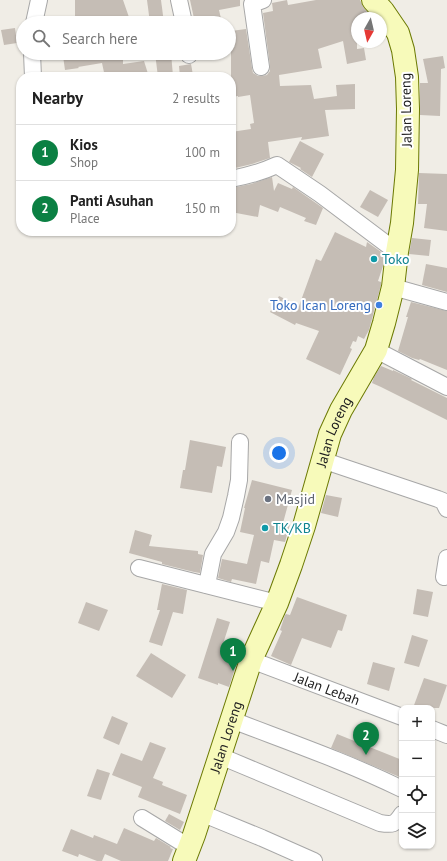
<!DOCTYPE html>
<html lang="en">
<head>
<meta charset="utf-8">
<style>
  :root { --surface:#fff; --page:#f6f6f6; --text:#222; --muted:#767676; --line:#e0e0e0; --accent:#0b8043 }
  body { margin:0; font-family:"PT Sans",sans-serif; background:var(--page); color:var(--text) }
  .controls { position:absolute; right:12px; bottom:12px; display:grid; overflow:hidden; border-radius:8px; box-shadow:0 1px 3px #0004 }
  .controls button { width:36px; height:36px; display:grid; place-items:center; padding:0; border:0; border-bottom:1px solid var(--line); background:var(--surface); color:var(--text); font:20px sans-serif }
  .compass { position:absolute; left:351px; top:12px; width:36px; height:36px; border-radius:50%; background:var(--surface); box-shadow:0 1px 3px #0004; rotate:188deg }
  .you { position:absolute; left:279px; top:453px; width:14px; height:14px; margin:-10px; border:3px solid #fff; border-radius:50%; background:#1a73e8; box-shadow:0 0 0 6px #1a73e833 }
  .badge { display:grid; place-items:center; width:26px; height:26px; border-radius:50%; background:var(--accent); color:#fff; font-size:13px; font-weight:700 }
  .pin { position:absolute; translate:-50% -33px; filter:drop-shadow(0 1px 2px #0008) }
  .pin::after { content:''; position:absolute; top:21px; width:14px; height:12px; background:inherit; clip-path:polygon(0 0,100% 0,50% 100%) }
  .list { margin:0; padding:0; list-style:none }
  h2 { display:flex; justify-content:space-between; align-items:center; height:52px; margin:0; padding:0 16px; font-size:17px }
  h2 small { font-size:13px; font-weight:400; color:var(--muted) }
  .list li { display:grid; grid-template-columns:26px 1fr auto; gap:12px; align-items:center; box-sizing:border-box; height:56px; padding:0 16px; border-top:1px solid var(--line) }
  .list b { display:block; font-size:15px; white-space:nowrap }
  .list p { margin:0; font-size:13px; white-space:nowrap; color:var(--muted) }
  .list em { font-size:13px; font-style:normal; color:var(--muted) }
  .icon { flex:none; width:22px; height:22px; fill:none; stroke:currentColor; stroke-width:2; stroke-linecap:round; stroke-linejoin:round }
  .map { position:relative; flex:none; width:447px; height:861px; overflow:hidden }
  .search { position:absolute; background:var(--surface); box-shadow:0 1px 3px #0004; left:16px; top:16px; width:220px; height:44px; display:flex; align-items:center; gap:10px; box-sizing:border-box; padding:0 14px; border-radius:22px; color:var(--muted); font-size:15px }
  .panel { position:absolute; background:var(--surface); box-shadow:0 1px 3px #0004; left:16px; top:72px; width:220px; height:164px; border-radius:16px }
  .map>svg:first-child { display:block }
</style>
</head>
<body>
<div class="map">
<svg width="447" height="861" viewBox="0 0 447 861">
  <rect width="100%" height="100%" fill="#f0ede6"/>
  <g fill="#c5bdb5">
    <path d="M 75,0 L 123,0 L 131,23 L 98,23 L 98,18 L 75,18 Z"/>
    <path d="M 147,0 L 161,0 L 164,23 L 150,23 Z"/>
    <path d="M 190,0 L 240,0 L 240,6 L 219,10 L 222,23 L 195,23 Z"/>
    <path d="M 287,0 L 288,5 L 316,0 L 360,0 L 364,8 L 372,18 L 357,18 L 357,49 L 364,48 L 366,60 L 347,64 L 343,41 L 318,49 L 322,68 L 279,75 L 280,86 L 311,85 L 314,99 L 337,96 L 336,85 L 355,84 L 355,109 L 325,110 L 329,136 L 301,140 L 302,137 L 268,142 L 270,158 L 252,164 L 231,169 L 231,132 L 251,129 L 250,124 L 254,123 L 250,95 L 238,97 L 238,96 L 231,97 L 231,31 L 246,29 L 252,68 L 253,73 L 258,76 L 262,76 L 267,75 L 270,71 L 270,66 L 263,13 L 273,11 L 272,3 Z"/>
    <path d="M 15,28 L 17,43 L 4,45 L 1,30 Z"/>
    <path d="M 80,53 L 124,53 L 124,60 L 123,60 L 123,64 L 144,61 L 149,77 L 105,77 L 102,63 L 78,67 L 79,68 L 65,70 L 63,56 Z"/>
    <path d="M 155,53 L 171,53 L 173,76 L 158,77 Z"/>
    <path d="M 443,56 L 445,68 L 441,69 L 440,116 L 420,115 L 420,83 L 428,83 L 423,59 Z"/>
    <path d="M 191,64 L 193,75 L 180,77 L 179,66 Z"/>
    <path d="M 300,141 L 324,154 L 312,177 L 300,169 L 301,168 L 289,162 Z"/>
    <path d="M 419,173 L 447,174 L 447,231 L 424,228 L 427,204 L 418,204 Z"/>
    <path d="M 272,177 L 274,191 L 278,183 L 292,189 L 293,187 L 323,208 L 316,225 L 304,221 L 306,218 L 280,207 L 278,212 L 260,205 L 258,217 L 231,212 L 231,188 L 251,184 Z"/>
    <path d="M 370,190 L 388,200 L 378,217 L 360,207 Z"/>
    <path d="M 335,232 L 366,247 L 367,242 L 384,254 L 383,266 L 378,281 L 381,282 L 381,285 L 369,330 L 364,339 L 358,336 L 356,342 L 353,341 L 350,348 L 352,349 L 340,375 L 306,359 L 319,331 L 296,323 L 295,325 L 270,312 L 279,296 L 299,306 L 316,259 L 321,261 Z"/>
    <path d="M 412,238 L 431,240 L 429,256 L 409,254 Z"/>
    <path d="M 426,264 L 447,268 L 447,292 L 422,285 Z"/>
    <path d="M 411,302 L 447,311 L 447,370 L 420,359 L 419,360 L 412,358 L 398,351 L 408,317 L 406,317 Z"/>
    <path d="M 381,366 L 393,371 L 393,370 L 412,379 L 411,380 L 447,398 L 447,420 L 381,387 L 372,383 L 374,377 Z"/>
    <path d="M 190,440 L 226,447 L 222,467 L 217,466 L 212,493 L 180,488 L 183,470 L 185,470 Z"/>
    <path d="M 252,480 L 292,490 L 283,523 L 290,524 L 285,542 L 274,540 L 269,563 L 261,561 L 256,584 L 232,579 L 231,582 L 218,578 L 222,559 L 247,564 L 254,535 L 240,532 L 245,508 L 244,508 Z"/>
    <path d="M 326,495 L 342,498 L 338,517 L 321,513 Z"/>
    <path d="M 135,530 L 152,535 L 149,546 L 198,551 L 198,554 L 203,555 L 200,573 L 194,572 L 162,564 L 162,562 L 129,553 Z"/>
    <path d="M 162,584 L 187,590 L 183,614 L 173,612 L 162,646 L 149,642 L 160,610 L 157,610 Z"/>
    <path d="M 417,589 L 433,592 L 428,617 L 413,614 Z"/>
    <path d="M 297,597 L 347,615 L 342,631 L 338,630 L 331,648 L 302,638 L 291,665 L 271,656 L 282,631 L 280,630 L 285,615 L 286,614 L 290,615 Z"/>
    <path d="M 86,602 L 108,610 L 99,631 L 78,623 Z"/>
    <path d="M 217,618 L 230,622 L 221,650 L 239,656 L 229,687 L 218,683 L 218,685 L 198,678 Z"/>
    <path d="M 412,635 L 428,640 L 419,667 L 404,663 Z"/>
    <path d="M 151,653 L 186,675 L 172,698 L 136,676 Z"/>
    <path d="M 373,662 L 395,668 L 389,691 L 367,684 Z"/>
    <path d="M 424,678 L 447,685 L 439,708 L 413,708 Z"/>
    <path d="M 112,716 L 128,723 L 119,745 L 103,738 Z"/>
    <path d="M 337,734 L 402,760 L 402,778 L 331,748 Z"/>
    <path d="M 150,742 L 166,748 L 153,778 L 163,782 L 162,785 L 187,795 L 180,814 L 138,797 L 142,787 L 112,775 L 121,753 L 142,761 Z"/>
    <path d="M 97,769 L 110,773 L 101,800 L 87,796 Z"/>
    <path d="M 169,814 L 184,822 L 180,830 L 165,821 Z"/>
    <path d="M 124,828 L 154,841 L 156,838 L 171,847 L 170,848 L 173,849 L 168,861 L 121,861 L 105,854 L 102,861 L 97,861 L 79,854 L 78,857 L 62,851 L 71,829 L 93,838 L 94,835 L 117,844 Z"/>
  </g>
  <g fill="none" stroke-linecap="round" stroke-linejoin="round">
    <g stroke="#a7a7a7" stroke-width="18">
      <g id="street">
        <path d="M 179,0 L 184,23"/>
        <path d="M 34,23 L 39,0"/>
        <path d="M 32,53 L 33,77"/>
        <path d="M 189,53 L 189,55"/>
        <path d="M 261,67 L 252,4 L 263,0"/>
        <path d="M 231,179 C 247,176 262,172 277,165 L 320,194 L 397,252"/>
        <path d="M 393,287 L 447,302"/>
        <path d="M 376,350 L 447,387"/>
        <path d="M 322,460 L 438,499 L 443,501 L 447,509"/>
        <path d="M 139,568 L 277,603"/>
        <path d="M 444,577 L 447,558"/>
        <path d="M 207,585 L 213,554 L 226,532 L 231,518 L 236,496 L 239,480 L 240,442"/>
        <path id="s1" d="M 251,660 L 402,717"/>
        <path d="M 232,720 C 289,742 347,762 402,789"/>
        <path d="M 432,729 L 447,735"/>
        <path d="M 220,756 L 380,823 C 392,825 395,825 402,814"/>
        <path d="M 201,813 L 262,838 L 314,861"/>
        <path d="M 142,818 L 189,847"/>
      </g>
    </g>
    <g stroke="#6c7a03" stroke-width="24">
      <g id="secondary">
        <path id="s2" d="M 184,861 L 194,835 L 251,660 L 277,603 L 291,565 L 304,526 L 330,434 L 341,410 L 376,350 L 384,323 L 393,287 L 397,252 L 402,223 L 407,170 L 408,109 L 407,77 L 403,50 L 398,33 L 383,11 L 373,0"/>
      </g>
    </g>
    <use href="#street" stroke="#fff" stroke-width="16"/>
    <use href="#secondary" stroke="#f7faba" stroke-width="22"/>
  </g>
  <g fill="#0f9aa8" stroke="#fff" stroke-width="1.5">
    <circle cx="374" cy="259" r="4"/>
    <circle cx="265" cy="528" r="4"/>
  </g>
  <circle fill="#3f7fe0" stroke="#fff" stroke-width="1.5" cx="379" cy="305" r="4"/>
  <circle fill="#6b7280" stroke="#fff" stroke-width="1.5" cx="268" cy="499" r="4"/>
  <g text-anchor="middle" stroke-width="4" stroke-linejoin="round" paint-order="stroke">
    <g font-size="14" fill="#202020" stroke="#fff">
      <text transform="translate(406 110) rotate(-91)" y="5">Jalan Loreng</text>
      <text dy="5" stroke="none"><textPath href="#s2" startOffset="455">Jalan Loreng</textPath></text>
      <text dy="5" stroke="none"><textPath href="#s1" startOffset="81">Jalan Lebah</textPath></text>
      <text dy="5" stroke="none"><textPath href="#s2" startOffset="131">Jalan Loreng</textPath></text>
    </g>
    <g font-size="14" fill="#0d838f" stroke="#fff" text-anchor="start">
      <text x="382" y="264">Toko</text>
      <text x="273" y="533">TK/KB</text>
    </g>
    <g font-size="14" fill="#366cbe" stroke="#fff" text-anchor="end">
      <text x="371" y="310">Toko Ican Loreng</text>
    </g>
    <g font-size="14" fill="#5b616d" stroke="#fff" text-anchor="start">
      <text x="276" y="504">Masjid</text>
    </g>
  </g>
</svg>
<div class="controls">
<button>+</button>
<button>−</button>
<button><svg class="icon" aria-label="locate" viewBox="0 0 24 24"><circle cx="12" cy="12" r="6"/><path d="M12 2v4M12 18v4M2 12h4M18 12h4"/></svg></button>
<button><svg class="icon" aria-label="layers" viewBox="0 0 24 24"><path d="M12 4l9 5-9 5-9-5zM3 14l9 5 9-5"/></svg></button>
</div>
<svg class="compass" viewBox="-18 -18 36 36"><path d="M0-13l5 13h-10z" fill="#e53935"/><path d="M0 13l5-13h-10z" fill="#767676"/></svg>
<div class="you"></div>
<div class="pin badge" style="left:233px;top:671px">1</div>
<div class="pin badge" style="left:366px;top:755px">2</div>
<div class="search"><svg class="icon" aria-label="search" viewBox="0 0 24 24"><circle cx="10" cy="10" r="6"/><path d="M15 15l6 6"/></svg>Search here</div>
<section class="panel">
<h2>Nearby<small>2 results</small></h2>
<ul class="list">
<li><span class="badge">1</span><div><b>Kios</b><p>Shop</p></div><em>100 m</em></li>
<li><span class="badge">2</span><div><b>Panti Asuhan</b><p>Place</p></div><em>150 m</em></li>
</ul>
</section>
</div>
</body>
</html>
